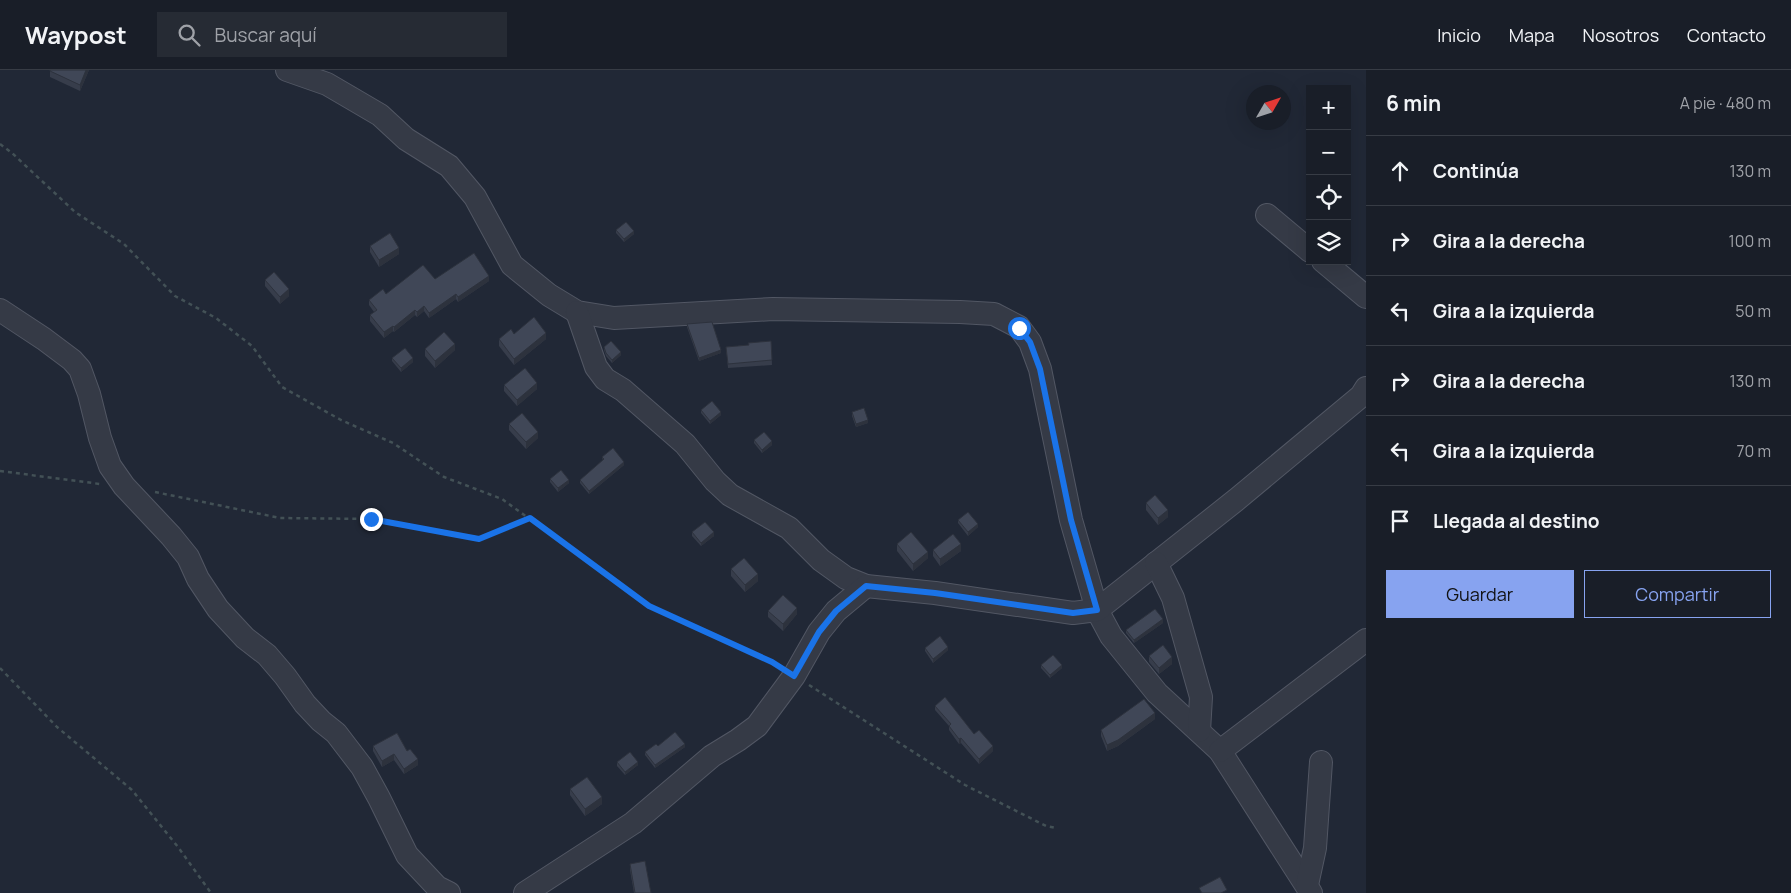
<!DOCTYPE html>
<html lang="es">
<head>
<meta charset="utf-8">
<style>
  :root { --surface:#191e28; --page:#262b34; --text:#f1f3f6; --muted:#9fa2a8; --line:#373c45; --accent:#87a3f0 }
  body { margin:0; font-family:Manrope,sans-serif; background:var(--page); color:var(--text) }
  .controls { position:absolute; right:15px; top:15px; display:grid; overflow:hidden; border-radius:0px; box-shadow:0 5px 20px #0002 }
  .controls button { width:45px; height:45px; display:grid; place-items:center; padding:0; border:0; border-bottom:1px solid var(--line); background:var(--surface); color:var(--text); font:25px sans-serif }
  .compass { position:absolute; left:1246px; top:15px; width:45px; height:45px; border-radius:50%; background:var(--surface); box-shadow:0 5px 20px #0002; rotate:51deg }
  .stop { position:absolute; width:15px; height:15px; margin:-11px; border:4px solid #1a73e8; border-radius:50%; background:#fff }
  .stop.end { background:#1a73e8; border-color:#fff; box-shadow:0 1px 5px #0008 }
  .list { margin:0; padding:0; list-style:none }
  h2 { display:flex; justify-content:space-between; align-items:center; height:65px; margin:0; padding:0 20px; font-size:21px }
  h2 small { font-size:16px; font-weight:400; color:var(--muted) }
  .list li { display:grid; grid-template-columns:32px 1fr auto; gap:15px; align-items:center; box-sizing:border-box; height:70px; padding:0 20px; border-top:1px solid var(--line) }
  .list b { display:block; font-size:19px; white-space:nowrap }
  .list em { font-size:16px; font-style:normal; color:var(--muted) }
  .actions { display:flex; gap:10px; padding:15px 20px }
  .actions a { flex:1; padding:11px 0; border:1px solid var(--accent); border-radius:0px; text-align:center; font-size:18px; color:var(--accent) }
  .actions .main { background:var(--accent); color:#111 }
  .icon { flex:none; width:28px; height:28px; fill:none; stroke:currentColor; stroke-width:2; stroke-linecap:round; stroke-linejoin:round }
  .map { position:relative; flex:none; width:1366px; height:823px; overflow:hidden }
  header { display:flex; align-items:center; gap:30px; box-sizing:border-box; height:70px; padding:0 25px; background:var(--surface); border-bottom:1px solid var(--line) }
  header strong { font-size:24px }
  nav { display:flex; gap:28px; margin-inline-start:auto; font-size:18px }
  .search { width:350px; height:45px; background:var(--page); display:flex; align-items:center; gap:12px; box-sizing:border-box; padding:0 18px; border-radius:0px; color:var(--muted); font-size:19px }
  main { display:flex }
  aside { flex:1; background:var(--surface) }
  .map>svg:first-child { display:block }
</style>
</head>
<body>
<header>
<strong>Waypost</strong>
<div class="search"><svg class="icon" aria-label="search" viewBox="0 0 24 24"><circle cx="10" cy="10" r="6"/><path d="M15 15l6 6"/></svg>Buscar aquí</div>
<nav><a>Inicio</a><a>Mapa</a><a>Nosotros</a><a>Contacto</a></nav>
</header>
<main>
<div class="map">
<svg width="1366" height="823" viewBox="0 0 1366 823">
  <rect width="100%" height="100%" fill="#212836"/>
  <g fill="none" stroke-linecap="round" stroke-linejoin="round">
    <g stroke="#525764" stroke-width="24">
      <g id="minor">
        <path d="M 287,0 L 327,14 L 351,28 L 380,45 L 406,69 L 449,96 L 475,127 L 512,195 L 549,225 L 577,242 L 614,248 L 773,239 L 960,242 L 994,244 L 1019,257 L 1030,272 L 1040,299 L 1071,450 L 1097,540 L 1111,566 L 1157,623 L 1220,681 L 1311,823"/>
        <path d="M 1267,145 L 1310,181"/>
        <path d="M 1323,191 L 1366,227"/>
        <path d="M 0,240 L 44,269 L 72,290 L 80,299 L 89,324 L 100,368 L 110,396 L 124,416 L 171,466 L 188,487 L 198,509 L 218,539 L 245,568 L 267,585 L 285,606 L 305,634 L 321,651 L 336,663 L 362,697 L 379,728 L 407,785 L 437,817 L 449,823"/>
        <path d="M 577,242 L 596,297 L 605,309 L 623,320 L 685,374 L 715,411 L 730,425 L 789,458 L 821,490 L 846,508 L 866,516 L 935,523 L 1073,543 L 1097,540 L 1236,430 L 1361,326 L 1366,318"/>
        <path d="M 1156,493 L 1173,528 L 1201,627 L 1199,661"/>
        <path d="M 1220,681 L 1366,570"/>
        <path d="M 1307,815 L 1315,778 L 1321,692"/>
        <path d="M 525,823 L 633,753 L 712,686 L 738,670 L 757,656 L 794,606 L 819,562 L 836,541 L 866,516"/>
      </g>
    </g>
    <g stroke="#435156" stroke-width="2.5" stroke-dasharray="4 4" stroke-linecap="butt">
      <path d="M 0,74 L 12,83 L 75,142 L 124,174 L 175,226 L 216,248 L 252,276 L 282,317 L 341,350 L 393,373 L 444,407 L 502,429 L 649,535 L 779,596"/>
      <path d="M 0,401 L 100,414"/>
      <path d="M 155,422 L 280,448 L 371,449 L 479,469 L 530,448"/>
      <path d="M 0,598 L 57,657 L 132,720 L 178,777 L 211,823"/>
      <path d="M 809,615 L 965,715 L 1046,756 L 1056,758"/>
    </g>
    <use href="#minor" stroke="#353a46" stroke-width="22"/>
  </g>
  <g fill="#373d4b">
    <path d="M 89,0 L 80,21 L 50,7 L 50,1 Z"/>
    <path d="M 616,160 L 634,164 L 624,172 L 616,163 Z"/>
    <path d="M 370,176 L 399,184 L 379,197 L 370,182 Z"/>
    <path d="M 435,209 L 489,211 L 458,232 L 456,229 L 429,248 L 424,241 L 417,247 L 415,245 L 394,262 L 393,261 L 384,268 L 370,251 L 370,245 L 374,242 L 369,235 L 369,230 L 386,224 Z"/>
    <path d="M 265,210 L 289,226 L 280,234 L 265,216 Z"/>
    <path d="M 687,254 L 721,283 L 699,291 L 687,257 Z"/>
    <path d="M 514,264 L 546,269 L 514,295 L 499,276 L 499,269 Z"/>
    <path d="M 771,271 L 772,295 L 728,298 L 726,277 L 749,275 Z"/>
    <path d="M 604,277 L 621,285 L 612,293 L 606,286 L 604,280 Z"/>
    <path d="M 425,279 L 455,280 L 435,298 L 425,286 Z"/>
    <path d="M 392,288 L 413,292 L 401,302 L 392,291 Z"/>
    <path d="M 504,315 L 537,319 L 517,336 L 504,321 Z"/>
    <path d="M 701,340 L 721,345 L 710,354 L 701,343 Z"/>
    <path d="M 852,342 L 868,353 L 856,357 L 852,346 Z"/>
    <path d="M 509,354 L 538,368 L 526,379 L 509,360 Z"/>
    <path d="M 754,370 L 772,375 L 762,383 L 754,373 Z"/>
    <path d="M 602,387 L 624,395 L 589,424 L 580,413 L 580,410 L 603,391 Z"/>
    <path d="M 550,409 L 569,413 L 558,422 L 550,412 Z"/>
    <path d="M 1146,433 L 1168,447 L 1158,455 L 1146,440 Z"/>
    <path d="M 958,450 L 978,457 L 968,466 L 958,453 Z"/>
    <path d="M 692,462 L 714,466 L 701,476 L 692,466 Z"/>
    <path d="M 897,474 L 928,488 L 913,501 L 897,481 Z"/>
    <path d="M 933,480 L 961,481 L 940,496 L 933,486 Z"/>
    <path d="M 731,499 L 758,511 L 745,522 L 731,506 Z"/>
    <path d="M 768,541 L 797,544 L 783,561 L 768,547 Z"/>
    <path d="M 1163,553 L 1134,573 L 1126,563 L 1126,560 Z"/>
    <path d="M 925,578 L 948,580 L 933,593 L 925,581 Z"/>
    <path d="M 1149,586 L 1172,594 L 1159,604 L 1149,592 Z"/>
    <path d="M 1041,595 L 1062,598 L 1050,608 L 1041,598 Z"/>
    <path d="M 935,636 L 974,664 L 993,681 L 979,694 L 961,673 L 959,674 L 949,660 L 949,656 L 935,640 Z"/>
    <path d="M 1155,649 L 1118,676 L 1107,681 L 1101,666 L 1101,660 Z"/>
    <path d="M 373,676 L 407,681 L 418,695 L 404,704 L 394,690 L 382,697 L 373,681 Z"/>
    <path d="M 658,676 L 685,677 L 655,698 L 645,685 L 645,682 Z"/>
    <path d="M 617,692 L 638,695 L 625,705 L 617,696 Z"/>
    <path d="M 570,719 L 602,734 L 585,746 L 570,725 Z"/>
    <path d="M 630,794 L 651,823 L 634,823 L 630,800 Z"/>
  </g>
  <g fill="#2d323d">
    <path d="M 86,0 L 89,0 L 80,21 L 80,15 Z"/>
    <path d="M 634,161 L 634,164 L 624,172 L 624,169 Z"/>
    <path d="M 399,178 L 399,184 L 379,197 L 379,190 Z"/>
    <path d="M 489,206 L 489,211 L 458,232 L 458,227 Z"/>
    <path d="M 289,219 L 289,226 L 280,234 L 280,227 Z"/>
    <path d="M 456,224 L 456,229 L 429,248 L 429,243 Z"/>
    <path d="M 424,236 L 424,241 L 417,247 L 417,242 Z"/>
    <path d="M 415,240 L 415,245 L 394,262 L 394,257 Z"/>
    <path d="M 393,256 L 393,261 L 384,268 L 384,262 Z"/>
    <path d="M 546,263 L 546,269 L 514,295 L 514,289 Z"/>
    <path d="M 455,274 L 455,280 L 435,298 L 435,291 Z"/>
    <path d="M 721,280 L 721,283 L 699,291 L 699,288 Z"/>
    <path d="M 621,282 L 621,285 L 612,293 L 612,290 Z"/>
    <path d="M 413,288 L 413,292 L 401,302 L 401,298 Z"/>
    <path d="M 537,313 L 537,319 L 517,336 L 517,330 Z"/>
    <path d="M 721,342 L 721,345 L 710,354 L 710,351 Z"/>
    <path d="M 868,350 L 868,353 L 856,357 L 856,354 Z"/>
    <path d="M 538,362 L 538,368 L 526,379 L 526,372 Z"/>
    <path d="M 772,371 L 772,375 L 762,383 L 762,380 Z"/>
    <path d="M 624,392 L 624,395 L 589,424 L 589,421 Z"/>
    <path d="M 569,410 L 569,413 L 558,422 L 558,418 Z"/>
    <path d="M 1168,440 L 1168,447 L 1158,455 L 1158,448 Z"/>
    <path d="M 978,454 L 978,457 L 968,466 L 968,462 Z"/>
    <path d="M 714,462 L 714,466 L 701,476 L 701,473 Z"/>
    <path d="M 961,474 L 961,481 L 940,496 L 940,489 Z"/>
    <path d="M 928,482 L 928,488 L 913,501 L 913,494 Z"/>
    <path d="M 758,504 L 758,511 L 745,522 L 745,515 Z"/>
    <path d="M 797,538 L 797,544 L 783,561 L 783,554 Z"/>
    <path d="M 1163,549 L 1163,553 L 1134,573 L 1134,570 Z"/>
    <path d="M 948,577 L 948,580 L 933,593 L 933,589 Z"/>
    <path d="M 1172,587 L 1172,594 L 1159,604 L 1159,598 Z"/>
    <path d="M 1062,595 L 1062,598 L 1050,608 L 1050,605 Z"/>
    <path d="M 1155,643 L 1155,649 L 1118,676 L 1107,681 L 1107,675 Z"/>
    <path d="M 961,668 L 961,673 L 959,674 L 959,669 Z"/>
    <path d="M 685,674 L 685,677 L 655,698 L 655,695 Z"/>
    <path d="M 993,676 L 993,681 L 979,694 L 979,689 Z"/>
    <path d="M 394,684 L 394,690 L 382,697 L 382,691 Z"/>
    <path d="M 418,689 L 418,695 L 404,704 L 404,699 Z"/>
    <path d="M 638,692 L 638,695 L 625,705 L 625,702 Z"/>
    <path d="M 602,727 L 602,734 L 585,746 L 585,739 Z"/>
  </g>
  <g fill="#404757" stroke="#2d323d">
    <path d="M 50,0 L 86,0 L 80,15 L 50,1 Z"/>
    <path d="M 626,152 L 634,161 L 624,169 L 616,160 Z"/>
    <path d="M 390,163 L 399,178 L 379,190 L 370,176 Z"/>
    <path d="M 474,183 L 489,206 L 458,227 L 456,224 L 429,243 L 424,236 L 417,242 L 415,240 L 394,257 L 393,256 L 384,262 L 370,245 L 377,240 L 369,230 L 383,219 L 386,224 L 423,195 L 435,209 Z"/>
    <path d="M 274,202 L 289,219 L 280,227 L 265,210 Z"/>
    <path d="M 534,247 L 546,263 L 514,289 L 499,269 L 511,259 L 514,264 Z"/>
    <path d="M 712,252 L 721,280 L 699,288 L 687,254 Z"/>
    <path d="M 444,262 L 455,274 L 435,291 L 425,279 Z"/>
    <path d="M 611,271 L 621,282 L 612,290 L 606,283 L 604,277 Z"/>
    <path d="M 771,271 L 772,290 L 728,294 L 726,277 L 749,275 L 748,273 Z"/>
    <path d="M 405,278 L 413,288 L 401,298 L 392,288 Z"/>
    <path d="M 525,298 L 537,313 L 517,330 L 504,315 Z"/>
    <path d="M 712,331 L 721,342 L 710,351 L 701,340 Z"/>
    <path d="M 864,338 L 868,350 L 856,354 L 852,342 Z"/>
    <path d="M 522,343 L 538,362 L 526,372 L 509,354 Z"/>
    <path d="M 764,362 L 772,371 L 762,380 L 754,370 Z"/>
    <path d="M 613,378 L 624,392 L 589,421 L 580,410 L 604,389 L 602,387 Z"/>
    <path d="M 561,400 L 569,410 L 558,418 L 550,409 Z"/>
    <path d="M 1155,425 L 1168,440 L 1158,448 L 1146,433 Z"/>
    <path d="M 968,442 L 978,454 L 968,462 L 958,450 Z"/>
    <path d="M 705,452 L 714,462 L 701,473 L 692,462 Z"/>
    <path d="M 911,462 L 928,482 L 913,494 L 897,474 Z"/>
    <path d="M 953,464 L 961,474 L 940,489 L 933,480 Z"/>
    <path d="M 744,488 L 758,504 L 745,515 L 731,499 Z"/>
    <path d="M 783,525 L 797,538 L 783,554 L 768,541 Z"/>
    <path d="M 1155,539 L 1163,549 L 1134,570 L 1126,560 Z"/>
    <path d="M 940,566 L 948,577 L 933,589 L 925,578 Z"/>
    <path d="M 1163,575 L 1172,587 L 1159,598 L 1149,586 Z"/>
    <path d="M 1053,585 L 1062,595 L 1050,605 L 1041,595 Z"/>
    <path d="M 945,627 L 974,664 L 979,660 L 993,676 L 979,689 L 961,668 L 959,669 L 949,656 L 951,654 L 935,636 Z"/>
    <path d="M 1144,629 L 1155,643 L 1118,670 L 1107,675 L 1101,660 Z"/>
    <path d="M 675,662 L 685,674 L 655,695 L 645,682 L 656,674 L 658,676 Z"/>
    <path d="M 397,663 L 407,681 L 410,679 L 418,689 L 404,699 L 394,684 L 382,691 L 373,676 Z"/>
    <path d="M 630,682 L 638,692 L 625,702 L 617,692 Z"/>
    <path d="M 587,707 L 602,727 L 585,739 L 570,719 Z"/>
    <path d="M 645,791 L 651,823 L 635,823 L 630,794 Z"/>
    <path d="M 1220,807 L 1227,820 L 1221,823 L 1202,823 L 1199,818 Z"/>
  </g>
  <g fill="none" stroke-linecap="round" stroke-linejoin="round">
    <path stroke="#1a73e8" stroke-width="6" d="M 371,449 L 479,469 L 530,448 L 649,536 L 772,592 L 794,606 L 819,562 L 836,541 L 866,516 L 935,523 L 1073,543 L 1097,540 L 1071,450 L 1040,299 L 1030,272 L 1019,258"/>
  </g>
</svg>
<div class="controls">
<button>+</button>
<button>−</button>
<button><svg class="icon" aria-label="locate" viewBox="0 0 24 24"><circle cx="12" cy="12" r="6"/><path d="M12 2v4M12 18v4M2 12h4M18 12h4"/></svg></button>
<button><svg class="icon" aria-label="layers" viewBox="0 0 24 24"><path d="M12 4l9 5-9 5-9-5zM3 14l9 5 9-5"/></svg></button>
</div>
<svg class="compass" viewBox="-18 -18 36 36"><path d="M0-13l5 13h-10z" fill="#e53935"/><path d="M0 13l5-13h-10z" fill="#9fa2a8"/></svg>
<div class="stop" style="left:1019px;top:258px"></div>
<div class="stop end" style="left:371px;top:449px"></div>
</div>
<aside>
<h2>6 min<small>A pie · 480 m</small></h2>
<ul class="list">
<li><svg class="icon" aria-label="ahead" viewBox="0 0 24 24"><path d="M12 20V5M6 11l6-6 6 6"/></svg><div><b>Continúa</b></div><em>130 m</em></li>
<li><svg class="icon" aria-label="right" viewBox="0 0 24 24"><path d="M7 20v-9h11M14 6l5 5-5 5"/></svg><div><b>Gira a la derecha</b></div><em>100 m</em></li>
<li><svg class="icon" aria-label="left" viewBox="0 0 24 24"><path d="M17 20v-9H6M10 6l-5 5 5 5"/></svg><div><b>Gira a la izquierda</b></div><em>50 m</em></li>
<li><svg class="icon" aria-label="right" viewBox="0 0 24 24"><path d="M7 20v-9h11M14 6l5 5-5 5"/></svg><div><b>Gira a la derecha</b></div><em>130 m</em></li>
<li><svg class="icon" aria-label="left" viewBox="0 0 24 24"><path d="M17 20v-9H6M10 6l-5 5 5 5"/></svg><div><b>Gira a la izquierda</b></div><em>70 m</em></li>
<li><svg class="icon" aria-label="arrive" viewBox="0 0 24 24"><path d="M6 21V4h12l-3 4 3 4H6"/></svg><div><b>Llegada al destino</b></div></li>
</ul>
<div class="actions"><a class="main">Guardar</a><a>Compartir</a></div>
</aside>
</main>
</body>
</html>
